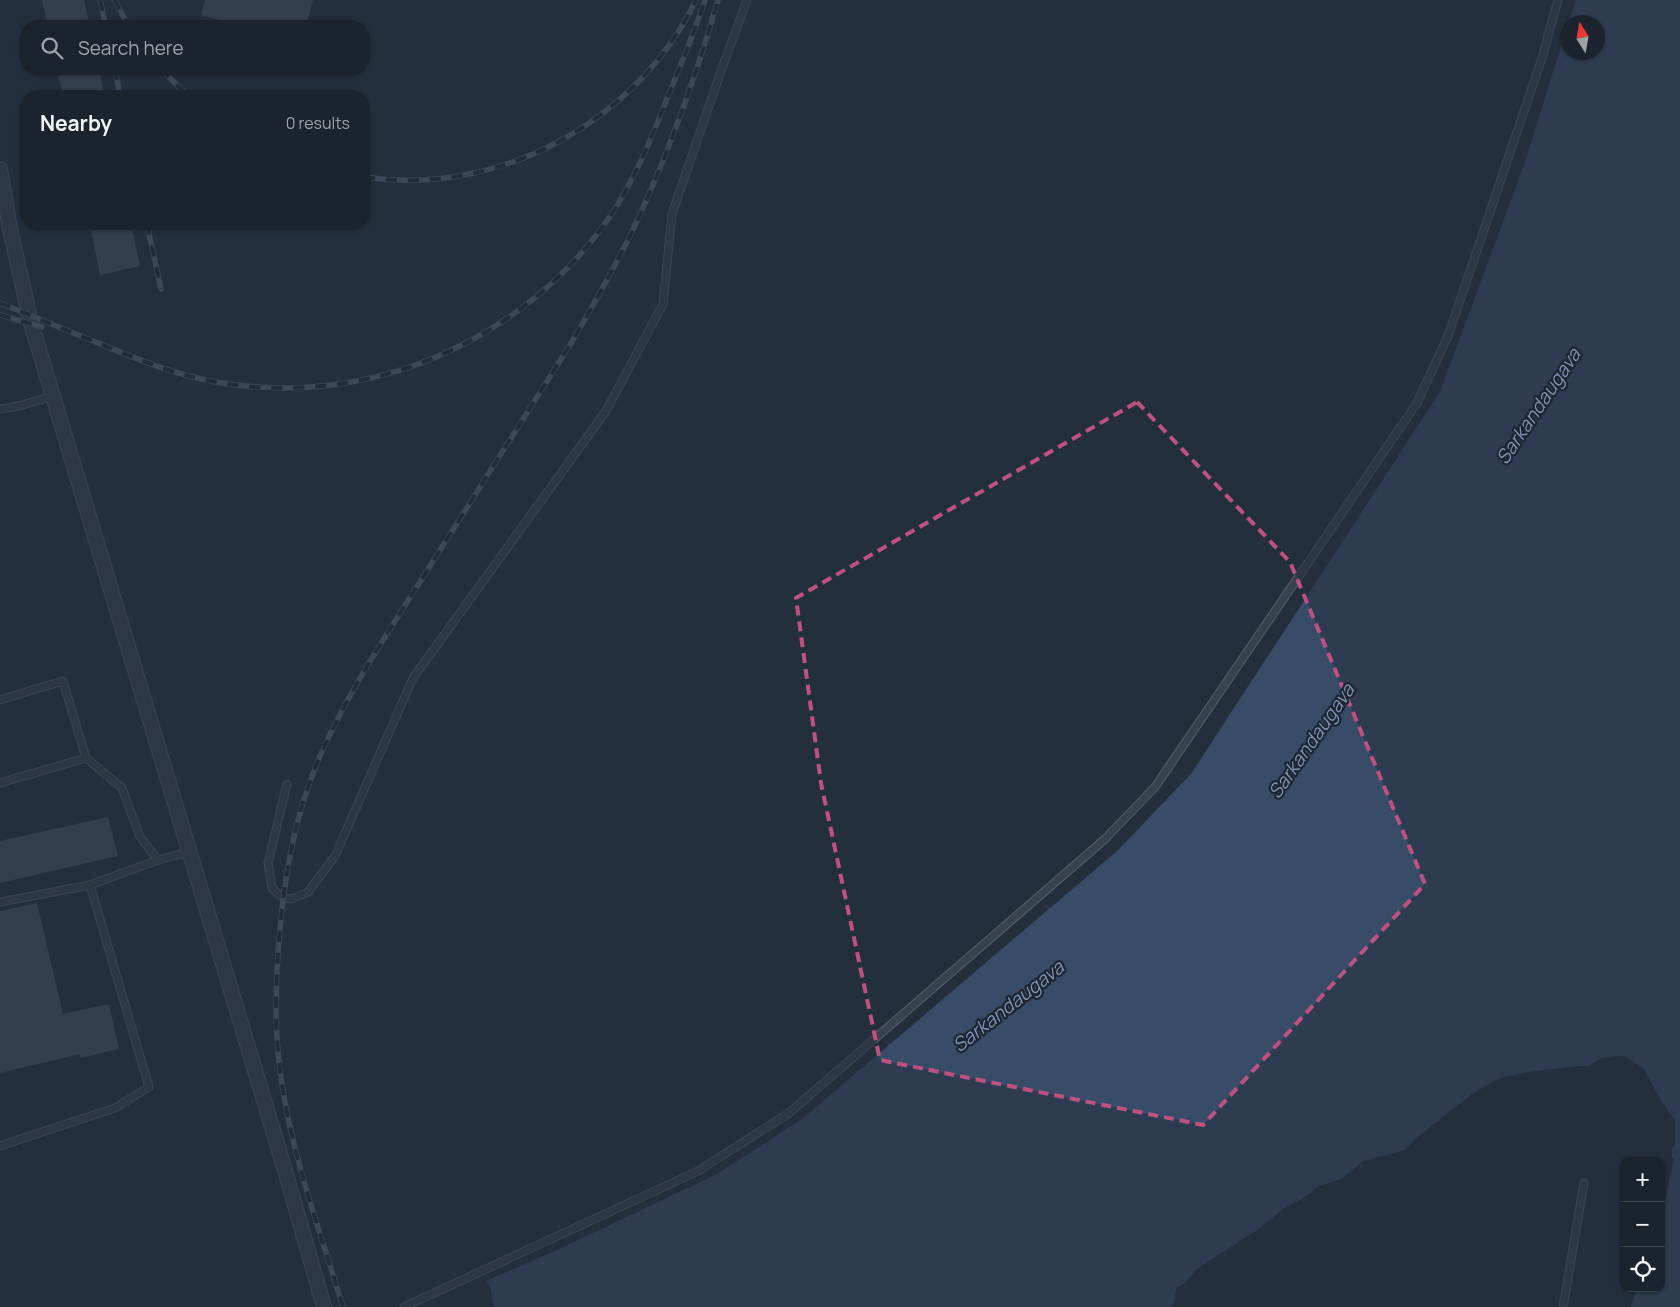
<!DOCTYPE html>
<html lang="en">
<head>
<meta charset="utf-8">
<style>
  :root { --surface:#1b232e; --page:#242b36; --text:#f1f3f6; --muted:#a0a4aa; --line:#39404a }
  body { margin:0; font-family:Manrope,sans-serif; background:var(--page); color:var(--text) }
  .controls { position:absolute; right:15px; bottom:15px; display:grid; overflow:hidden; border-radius:10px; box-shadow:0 1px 4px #0004 }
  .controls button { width:45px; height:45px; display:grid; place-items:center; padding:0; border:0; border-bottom:1px solid var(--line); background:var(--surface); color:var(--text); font:25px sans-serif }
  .compass { position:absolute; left:1560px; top:15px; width:45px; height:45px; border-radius:50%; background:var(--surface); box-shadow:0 1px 4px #0004; rotate:349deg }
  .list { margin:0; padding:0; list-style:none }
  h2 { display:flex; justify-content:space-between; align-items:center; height:65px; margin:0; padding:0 20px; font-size:21px }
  h2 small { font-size:16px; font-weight:400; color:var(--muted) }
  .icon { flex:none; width:28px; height:28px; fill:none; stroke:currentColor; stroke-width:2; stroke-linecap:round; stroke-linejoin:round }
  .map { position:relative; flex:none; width:1680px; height:1307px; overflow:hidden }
  .search { position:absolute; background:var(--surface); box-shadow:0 1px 4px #0004; left:20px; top:20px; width:350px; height:55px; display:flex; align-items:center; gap:12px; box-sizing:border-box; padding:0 18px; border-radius:20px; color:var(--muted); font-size:19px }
  .panel { position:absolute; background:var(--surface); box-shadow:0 1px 4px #0004; left:20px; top:90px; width:350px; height:140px; border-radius:20px }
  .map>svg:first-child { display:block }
</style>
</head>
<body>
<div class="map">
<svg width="1680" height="1307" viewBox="0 0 1680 1307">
  <rect width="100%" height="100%" fill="#242f3e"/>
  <path fill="#394c67" d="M 1576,0 L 1680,0 L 1680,1307 L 1631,1307 L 1637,1288 L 1661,1288 L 1661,1222 L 1674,1158 L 1672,1158 L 1672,1147 L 1675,1147 L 1675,1120 L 1661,1101 L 1644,1069 L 1625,1056 L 1614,1056 L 1601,1058 L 1589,1066 L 1578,1066 L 1536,1071 L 1507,1076 L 1492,1082 L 1472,1094 L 1414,1140 L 1405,1150 L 1363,1161 L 1342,1179 L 1319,1186 L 1305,1197 L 1283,1209 L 1257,1230 L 1197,1269 L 1186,1282 L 1176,1289 L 1174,1303 L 1171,1307 L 494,1307 L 490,1286 L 486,1281 L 555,1251 L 717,1174 L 802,1119 L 1116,852 L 1191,774 L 1440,392 L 1525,162 L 1567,27 L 1568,52 L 1598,52 L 1598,22 L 1569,22 Z"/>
  <g fill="#455162">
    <path d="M 42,0 L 84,0 L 90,26 L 48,26 Z"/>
    <path d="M 205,0 L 313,0 L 306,26 L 244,26 L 201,15 Z"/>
    <path d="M 57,69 L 99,69 L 104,96 L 63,96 Z"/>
    <path d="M 90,224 L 131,224 L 140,266 L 100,275 Z"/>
    <path d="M 108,817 L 118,856 L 0,883 L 0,841 Z"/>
    <path d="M 37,903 L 63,1014 L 109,1004 L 119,1049 L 80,1058 L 80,1054 L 0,1073 L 0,911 Z"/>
  </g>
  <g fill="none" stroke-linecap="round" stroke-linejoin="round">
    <g stroke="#565f6c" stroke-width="9">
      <g id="lane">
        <path d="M 0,409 L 19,406 L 53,396"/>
        <path d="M 0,700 L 63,681 L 86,758 L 122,788 L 140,837 L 158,860"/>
        <path d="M 0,783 L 86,758"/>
        <path d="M 287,784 L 268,863 L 272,888 L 283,898 L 292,899 L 308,892 L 335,856 L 413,678 L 606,411 L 663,304 L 672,214 L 721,71 L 747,0"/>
        <path d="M 0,902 L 90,885 L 158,860 L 189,852"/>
        <path d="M 0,1146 L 115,1108 L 149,1087 L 90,885"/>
        <path d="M 404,1307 L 698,1171 L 789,1113 L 1105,839 L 1155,787 L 1417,403 L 1448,336 L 1542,58 L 1558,0"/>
        <path d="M 1563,1307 L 1584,1183"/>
      </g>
    </g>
    <g stroke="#565f6c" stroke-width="16">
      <path id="street" d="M 0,169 L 10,229 L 31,323 L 284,1167 L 324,1307"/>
    </g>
    <use href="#lane" stroke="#38414e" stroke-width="7"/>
    <use href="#street" stroke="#38414e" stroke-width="14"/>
    <g stroke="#5a6575" stroke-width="5.5">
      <g id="rail">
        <path d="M 100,0 L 106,26"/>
        <path d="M 114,0 L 129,26"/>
        <path d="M 115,69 L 120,96"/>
        <path d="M 161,69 L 188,96"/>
        <path d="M 364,177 C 499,197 637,122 696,0"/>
        <path d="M 147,224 L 161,289"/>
        <path d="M 0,303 C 33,316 65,330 98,343 C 137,359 175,375 216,382 C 368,409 524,342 611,215 C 635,179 651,139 667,99 C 680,66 694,34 705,0"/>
        <path d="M 0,315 L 42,327"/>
        <path d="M 343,1307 C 321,1234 293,1159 282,1084 C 275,1041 275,996 278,953 C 283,884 293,817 321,754 C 352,684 395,622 435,558 C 480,487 525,416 570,345 C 590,311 609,277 627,242 C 665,164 694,83 718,0"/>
      </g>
    </g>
    <use href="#rail" stroke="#1d2633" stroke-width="4" stroke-dasharray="11" stroke-linecap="butt"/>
  </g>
  <path d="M0 0H1680V1307H0ZM 1137,402 L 1290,562 L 1425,884 L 1203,1125 L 880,1060 L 821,783 L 796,598 Z" fill="#242f3e" fill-opacity=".55" fill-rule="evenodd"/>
  <path fill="none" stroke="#bd5182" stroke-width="4" stroke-dasharray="10 6" stroke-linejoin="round" d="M 1137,402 L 1290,562 L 1425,884 L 1203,1125 L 880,1060 L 821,783 L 796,598 Z"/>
  <g text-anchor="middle" stroke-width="4.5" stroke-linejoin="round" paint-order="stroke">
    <g font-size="19" font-style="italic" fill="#7c92b1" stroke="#1d2633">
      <text transform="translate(1538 406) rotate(-56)" y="7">Sarkandaugava</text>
      <text transform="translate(1311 741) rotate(-55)" y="7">Sarkandaugava</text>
      <text transform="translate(1008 1006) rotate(-38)" y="7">Sarkandaugava</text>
    </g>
  </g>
</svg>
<div class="controls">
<button>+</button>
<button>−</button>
<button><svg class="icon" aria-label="locate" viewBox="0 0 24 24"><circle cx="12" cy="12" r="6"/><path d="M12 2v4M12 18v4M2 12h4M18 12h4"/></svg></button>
</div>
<svg class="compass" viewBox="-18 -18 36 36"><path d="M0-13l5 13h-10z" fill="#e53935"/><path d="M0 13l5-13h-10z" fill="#a0a4aa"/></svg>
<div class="search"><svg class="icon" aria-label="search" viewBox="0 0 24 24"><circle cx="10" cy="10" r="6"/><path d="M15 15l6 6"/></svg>Search here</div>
<section class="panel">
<h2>Nearby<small>0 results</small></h2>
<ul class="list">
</ul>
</section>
</div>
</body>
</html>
